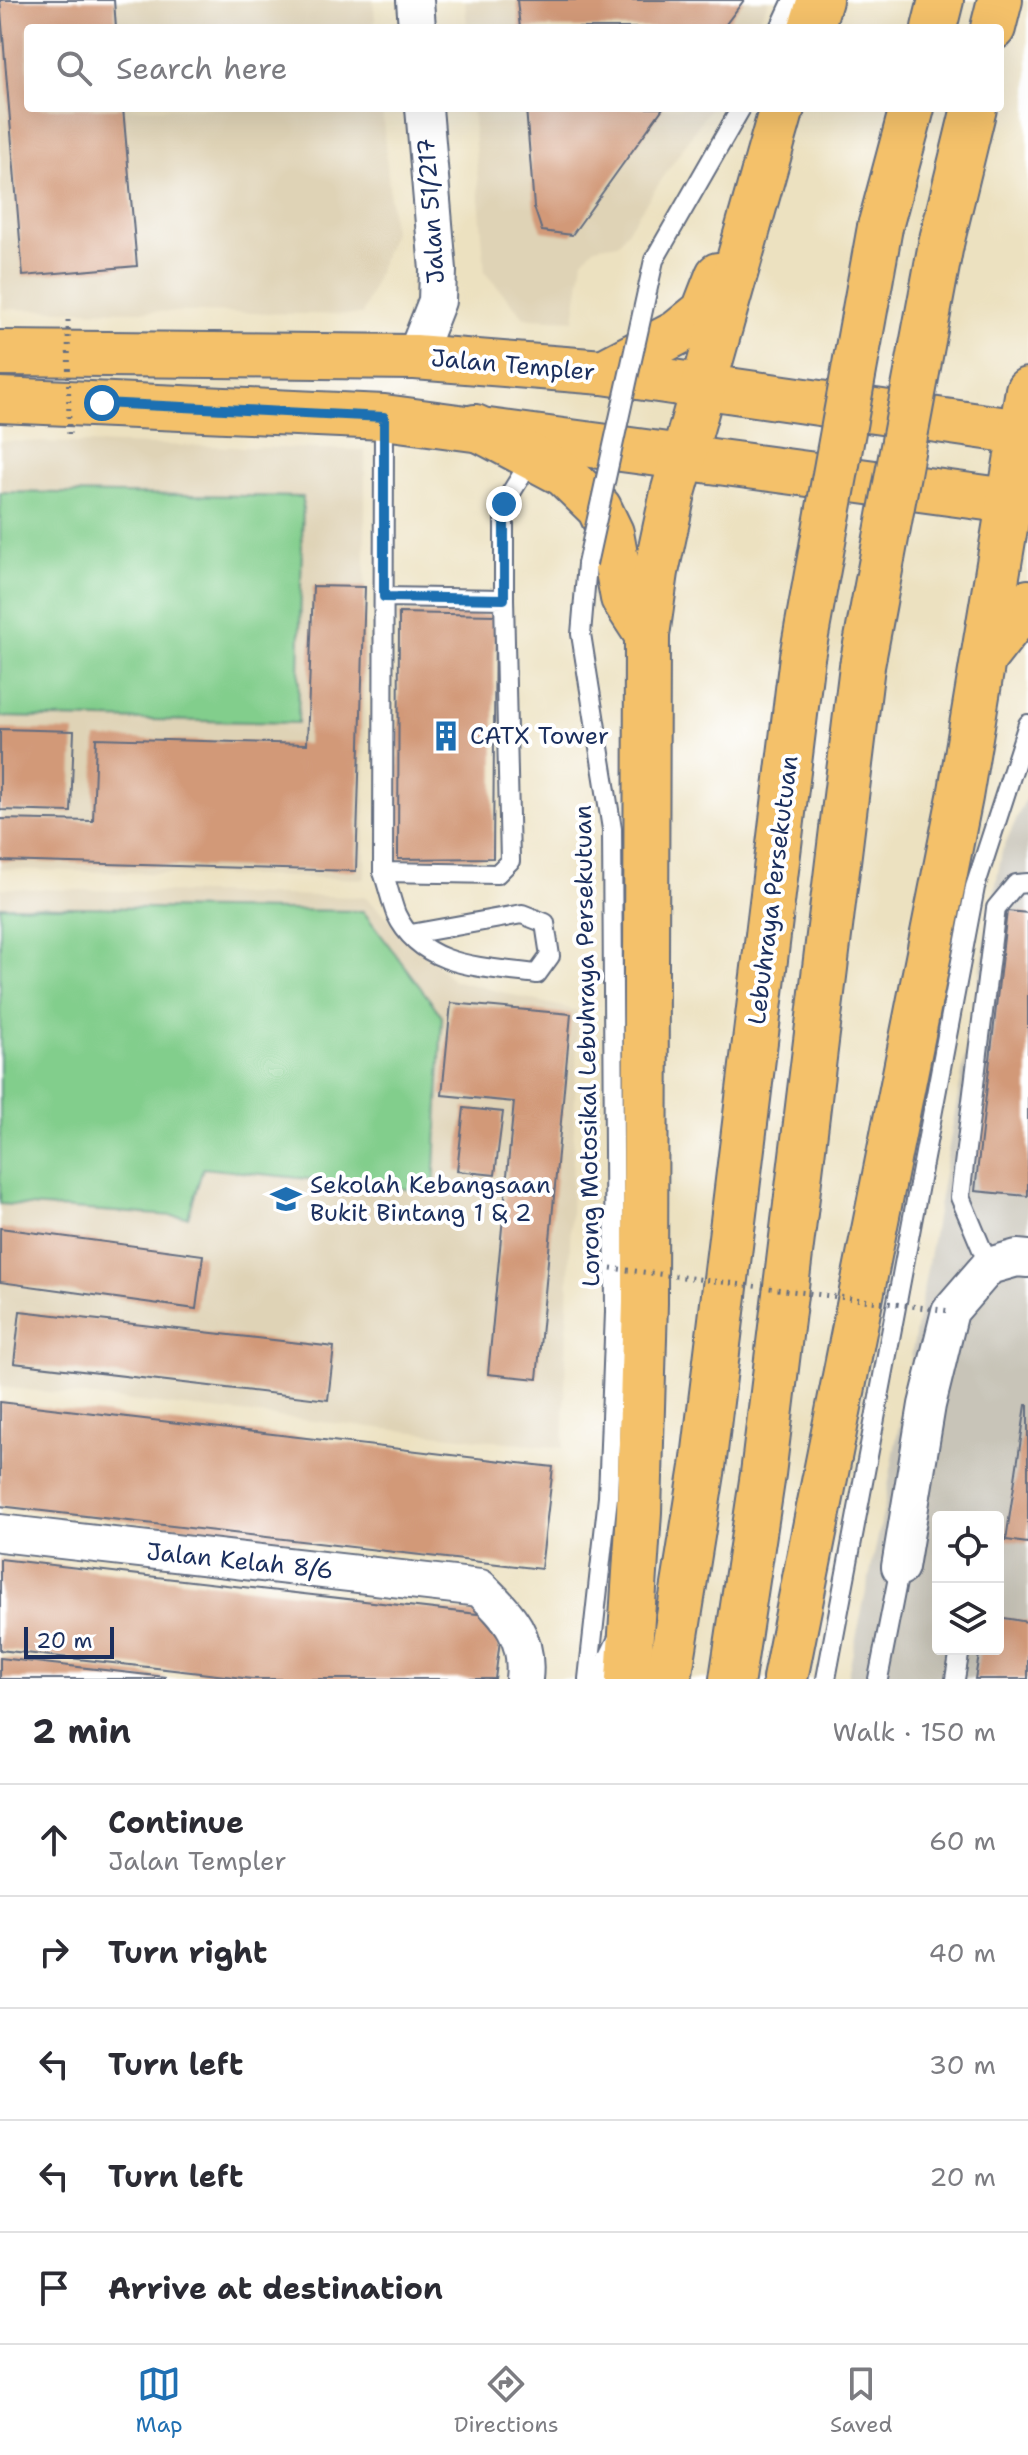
<!DOCTYPE html>
<html lang="en">
<head>
<meta charset="utf-8">
<style>
  :root { --surface:#fff; --page:#f7f7f7; --text:#2b2b33; --muted:#7c7c81; --line:#e1e1e2; --accent:#1f6fb2 }
  body { margin:0; font-family:"Shantell Sans",sans-serif; background:var(--page); color:var(--text) }
  .controls { position:absolute; right:24px; bottom:24px; display:grid; overflow:hidden; border-radius:8px; box-shadow:0 8px 32px #0002 }
  .controls button { width:72px; height:72px; display:grid; place-items:center; padding:0; border:0; border-bottom:2px solid var(--line); background:var(--surface); color:var(--text); font:40px sans-serif }
  .scale { position:absolute; left:24px; bottom:20px; width:90px; box-sizing:border-box; padding-left:8px; border:4px solid #1b2f5e; border-top:0; font-size:22px; line-height:28px; white-space:nowrap; color:#1b2f5e; -webkit-text-stroke:6px #fff; paint-order:stroke }
  .stop { position:absolute; width:24px; height:24px; margin:-18px; border:6px solid #1f6fb2; border-radius:50%; background:#fff }
  .stop.end { background:#1f6fb2; border-color:#fff; box-shadow:0 2px 8px #0008 }
  .list { margin:0; padding:0; list-style:none }
  h2 { display:flex; justify-content:space-between; align-items:center; height:104px; margin:0; padding:0 32px; font-size:34px }
  h2 small { font-size:26px; font-weight:400; color:var(--muted) }
  .list li { display:grid; grid-template-columns:52px 1fr auto; gap:24px; align-items:center; box-sizing:border-box; height:112px; padding:0 32px; border-top:2px solid var(--line) }
  .list b { display:block; font-size:30px; white-space:nowrap }
  .list p { margin:0; font-size:26px; white-space:nowrap; color:var(--muted) }
  .list em { font-size:26px; font-style:normal; color:var(--muted) }
  .icon { flex:none; width:44px; height:44px; fill:none; stroke:currentColor; stroke-width:2; stroke-linecap:round; stroke-linejoin:round }
  .map { position:relative; flex:none; width:1028px; height:1679px; overflow:hidden }
  .search { position:absolute; background:var(--surface); box-shadow:0 8px 32px #0002; left:24px; right:24px; top:24px; height:88px; display:flex; align-items:center; gap:20px; box-sizing:border-box; padding:0 28px; border-radius:8px; color:var(--muted); font-size:30px }
  .sheet { height:664px; background:var(--surface) }
  nav { display:flex; justify-content:space-around; align-items:center; box-sizing:border-box; height:112px; border-top:2px solid var(--line); background:var(--surface); font-size:22px; color:var(--muted) }
  nav a { display:grid; justify-items:center; gap:4px }
  nav .on { color:var(--accent) }
  .map>svg:first-child { display:block }
</style>
</head>
<body>
<div class="map">
<svg width="1028" height="1679" viewBox="0 0 1028 1679">
  <rect width="100%" height="100%" fill="#fff"/>
  <filter id="ink" filterUnits="userSpaceOnUse"><feTurbulence type="fractalNoise" baseFrequency=".0125" numOctaves="2"/><feDisplacementMap in="SourceGraphic" scale="16" xChannelSelector="R" yChannelSelector="G"/><feConvolveMatrix kernelMatrix="1 2 1 2 8 2 1 2 1" color-interpolation-filters="sRGB"/></filter>
  <filter id="wash" filterUnits="userSpaceOnUse"><feTurbulence type="fractalNoise" baseFrequency=".006" numOctaves="4" result="noise"/><feDisplacementMap in="SourceGraphic" scale="32" xChannelSelector="R" yChannelSelector="G"/><feGaussianBlur stdDeviation="1.8" result="paint"/><feColorMatrix in="noise" values="0 0 0 0 0 0 0 0 0 0 0 0 0 0 0 0 0 1.4 0 .05"/><feComposite in="paint" operator="in"/></filter>
  <g filter="url(#wash)">
    <rect width="100%" height="100%" fill="#ece1c0"/>
    <g fill="#dfd3b6">
      <path d="M 0,0 L 373,0 L 376,28 L 28,28 L 28,108 L 382,108 L 393,232 L 362,315 L 3,309 L 0,273 Z"/>
      <path d="M 465,0 L 769,0 L 755,28 L 467,28 Z"/>
      <path d="M 472,108 L 710,108 L 619,243 L 595,247 L 583,260 L 574,320 L 525,318 L 485,273 Z"/>
      <path d="M 0,441 L 365,450 L 365,879 L 0,869 Z"/>
      <path d="M 0,888 L 366,897 L 453,980 L 578,1011 L 563,1448 L 0,1387 Z"/>
    </g>
    <path fill="#c8c4b8" fill-rule="evenodd" d="M 1028,793 L 1028,1679 L 847,1679 L 883,1514 L 1002,851 ZM 938,1517 L 998,1517 L 998,1649 L 938,1649 Z"/>
    <g fill="#82ce8c" stroke="#4e7e75" stroke-width="2">
      <path d="M 0,492 L 303,497 L 298,723 L 0,717 Z"/>
      <path d="M 0,906 L 363,911 L 442,1016 L 434,1192 L 203,1168 L 188,1217 L 0,1204 Z"/>
    </g>
    <g id="blocks">
      <g fill="#d29978">
        <path d="M 0,0 L 114,0 L 116,28 L 28,28 L 28,108 L 123,108 L 137,266 L 23,276 Z"/>
        <path d="M 517,0 L 744,0 L 723,28 L 520,28 Z"/>
        <path d="M 526,108 L 663,108 L 572,235 L 542,231 L 534,207 Z"/>
        <path d="M 313,586 L 365,587 L 356,871 L 0,861 L 0,819 L 93,821 L 96,738 L 307,744 Z"/>
        <path d="M 399,613 L 495,615 L 493,858 L 398,859 Z"/>
        <path d="M 0,729 L 74,731 L 71,812 L 0,810 Z"/>
        <path d="M 1007,911 L 1028,913 L 1028,1196 L 975,1191 Z"/>
        <path d="M 451,1003 L 571,1014 L 537,1379 L 488,1374 L 514,1102 L 442,1095 Z"/>
        <path d="M 464,1108 L 503,1112 L 495,1175 L 457,1171 Z"/>
        <path d="M 0,1228 L 203,1255 L 196,1309 L 0,1282 Z"/>
        <path d="M 20,1311 L 334,1347 L 328,1400 L 14,1363 Z"/>
        <path d="M 0,1402 L 553,1467 L 541,1569 L 0,1506 Z"/>
        <path d="M 1026,1405 L 1028,1405 L 1028,1543 L 1006,1540 Z"/>
        <path d="M 0,1559 L 503,1617 L 495,1679 L 252,1679 L 0,1650 Z"/>
        <path d="M 998,1617 L 1028,1622 L 1028,1679 L 975,1679 L 980,1649 L 998,1649 Z"/>
        <path d="M 0,1658 L 165,1677 L 165,1679 L 0,1679 Z"/>
      </g>
    </g>
  </g>
  <g filter="url(#ink)">
    <use href="#blocks" fill-opacity="0" stroke="#646d80" stroke-width="2"/>
    <g fill="none" stroke-linecap="round" stroke-linejoin="round">
      <g stroke="#646d80" stroke-width="22">
        <g id="service">
          <path d="M 780,28 L 793,0"/>
          <path d="M 384,417 L 383,872 L 497,874 L 510,861 L 504,599 L 384,597"/>
          <path d="M 587,564 L 581,634 L 612,829 L 615,1312 L 608,1497 L 588,1679"/>
          <path d="M 504,599 L 504,504 L 533,457"/>
          <path d="M 383,872 C 388,886 391,901 396,914 C 422,969 485,967 537,974 L 550,956 L 545,923 L 522,914 L 411,934"/>
          <path d="M 989,1266 L 960,1197 L 996,908 L 1016,884 L 1028,883"/>
          <path d="M 598,1679 L 618,1638"/>
          <path d="M 826,1679 L 975,887 L 1028,724"/>
          <path d="M 878,1679 L 900,1567"/>
          <path d="M 955,1679 L 960,1649"/>
        </g>
      </g>
      <g stroke="#646d80" stroke-width="40">
        <g id="minor">
          <path d="M 415,0 L 417,28"/>
          <path d="M 415,357 L 437,301 L 438,270 L 424,108"/>
          <path d="M 0,1533 L 480,1588 C 508,1616 529,1636 524,1679"/>
          <path d="M 900,1567 L 927,1405 L 950,1311 L 989,1266 L 1017,1258 L 1028,1259"/>
        </g>
      </g>
      <g stroke="#646d80" stroke-width="48">
        <g id="primary">
          <path d="M 0,353 L 415,357 L 603,372 L 1021,432"/>
          <path d="M 0,400 L 384,417 L 1009,501"/>
        </g>
      </g>
      <g stroke="#646d80" stroke-width="48">
        <g id="trunk">
          <path d="M 811,28 L 820,0"/>
          <path d="M 934,28 L 941,0"/>
          <path d="M 993,28 L 1000,0"/>
          <path d="M 880,227 L 912,108"/>
          <path d="M 941,244 L 974,108"/>
          <path d="M 603,372 L 677,333 L 704,311 L 718,275"/>
          <path d="M 475,427 L 564,474 L 599,508 L 611,533 L 623,598 L 647,635"/>
          <path d="M 985,657 L 1028,602"/>
          <path d="M 628,1679 L 639,1512 L 645,1303 L 647,635 L 656,572 L 673,493 L 782,108"/>
          <path d="M 669,1679 L 703,1467 L 802,657"/>
          <path d="M 732,1679 L 763,1474 L 862,666"/>
          <path d="M 785,1679 L 960,797 L 1028,390"/>
        </g>
      </g>
      <use href="#service" stroke="#fff" stroke-width="18"/>
      <use href="#minor" stroke="#fff" stroke-width="36"/>
      <use href="#primary" stroke="#f4c16a" stroke-width="44"/>
      <use href="#trunk" stroke="#f4c16a" stroke-width="44"/>
      <g stroke="#646d80" stroke-width="22" stroke-linecap="butt">
        <path id="service-bridge" d="M 587,564 L 654,260 L 741,108"/>
      </g>
      <g stroke="#646d80" stroke-width="48" stroke-linecap="butt">
        <g id="trunk-bridge">
          <path d="M 802,657 L 880,227"/>
          <path d="M 862,666 L 941,244"/>
        </g>
      </g>
      <g stroke="#646d80" stroke-width="5" stroke-dasharray="2 6" stroke-linecap="butt">
        <path d="M 68,320 L 69,437"/>
        <path d="M 603,1267 L 950,1311"/>
      </g>
      <use href="#service-bridge" stroke="#fff" stroke-width="18"/>
      <use href="#trunk-bridge" stroke="#f4c16a" stroke-width="44"/>
    </g>
  </g>
  <g fill="none" stroke-linecap="round" stroke-linejoin="round" filter="url(#ink)">
    <path stroke="#1f6fb2" stroke-width="10" d="M 102,403 L 384,417 L 384,597 L 504,599 L 504,504"/>
  </g>
  <defs>
    <g id="building-bare" transform="scale(2.4)"><path d="M-4-6H4V6H1V3H-1V6H-4ZM-2.5-4.3h1.7v1.8h-1.7ZM.8-4.3h1.7v1.8H.8ZM-2.5-1h1.7V.8h-1.7ZM.8-1h1.7V.8H.8Z" fill="#1f6fb2" stroke="#fff" stroke-width="2.5" paint-order="stroke"/></g>
    <g id="school-bare" transform="scale(2.4)"><path d="M0-5L7-2L0 1L-7-2ZM-4 1L0 2.5L4 1V4Q0 6-4 4Z" fill="#1f6fb2" stroke="#fff" stroke-width="2.5" paint-order="stroke"/></g>
  </defs>
  <g fill-rule="evenodd">
    <use href="#building-bare" x="446" y="736"/>
    <use href="#school-bare" x="286" y="1199"/>
  </g>
  <g text-anchor="middle" stroke-width="8" stroke-linejoin="round" paint-order="stroke">
    <g font-size="24" fill="#1b2f5e" stroke="#fff">
      <text transform="translate(431 211) rotate(-94)" y="8">Jalan 51/217</text>
      <text transform="translate(513 365) rotate(5)" y="8">Jalan Templer</text>
      <text transform="translate(773 890) rotate(-83)" y="8">Lebuhraya Persekutuan</text>
      <text transform="translate(587 1046) rotate(-91)" y="8">Lorong Motosikal Lebuhraya Persekutuan</text>
      <text transform="translate(240 1561) rotate(6)" y="8">Jalan Kelah 8/6</text>
    </g>
    <g font-size="24" fill="#1b2f5e" stroke="#fff" text-anchor="start">
      <text x="470" y="744">CATX Tower</text>
      <text x="310" y="1193">Sekolah Kebangsaan<tspan x="310" dy="28">Bukit Bintang 1 &amp; 2</tspan></text>
    </g>
  </g>
</svg>
<div class="controls">
<button><svg class="icon" aria-label="locate" viewBox="0 0 24 24"><circle cx="12" cy="12" r="6"/><path d="M12 2v4M12 18v4M2 12h4M18 12h4"/></svg></button>
<button><svg class="icon" aria-label="layers" viewBox="0 0 24 24"><path d="M12 4l9 5-9 5-9-5zM3 14l9 5 9-5"/></svg></button>
</div>
<div class="scale">20 m</div>
<div class="stop" style="left:102px;top:403px"></div>
<div class="stop end" style="left:504px;top:504px"></div>
<div class="search"><svg class="icon" aria-label="search" viewBox="0 0 24 24"><circle cx="10" cy="10" r="6"/><path d="M15 15l6 6"/></svg>Search here</div>
</div>
<section class="sheet">
<h2>2 min<small>Walk · 150 m</small></h2>
<ul class="list">
<li><svg class="icon" aria-label="ahead" viewBox="0 0 24 24"><path d="M12 20V5M6 11l6-6 6 6"/></svg><div><b>Continue</b><p>Jalan Templer</p></div><em>60 m</em></li>
<li><svg class="icon" aria-label="right" viewBox="0 0 24 24"><path d="M7 20v-9h11M14 6l5 5-5 5"/></svg><div><b>Turn right</b></div><em>40 m</em></li>
<li><svg class="icon" aria-label="left" viewBox="0 0 24 24"><path d="M17 20v-9H6M10 6l-5 5 5 5"/></svg><div><b>Turn left</b></div><em>30 m</em></li>
<li><svg class="icon" aria-label="left" viewBox="0 0 24 24"><path d="M17 20v-9H6M10 6l-5 5 5 5"/></svg><div><b>Turn left</b></div><em>20 m</em></li>
<li><svg class="icon" aria-label="arrive" viewBox="0 0 24 24"><path d="M6 21V4h12l-3 4 3 4H6"/></svg><div><b>Arrive at destination</b></div></li>
</ul>
</section>
<nav>
<a class="on"><svg class="icon" aria-label="map" viewBox="0 0 24 24"><path d="M3 6l6-2 6 2 6-2v14l-6 2-6-2-6 2zM9 4v14M15 6v14"/></svg>Map</a>
<a><svg class="icon" aria-label="directions" viewBox="0 0 24 24"><path d="M12 3l9 9-9 9-9-9zM9 14v-3h6M13 9l2 2-2 2"/></svg>Directions</a>
<a><svg class="icon" aria-label="saved" viewBox="0 0 24 24"><path d="M7 4h10v16l-5-4-5 4z"/></svg>Saved</a>
</nav>
</body>
</html>
